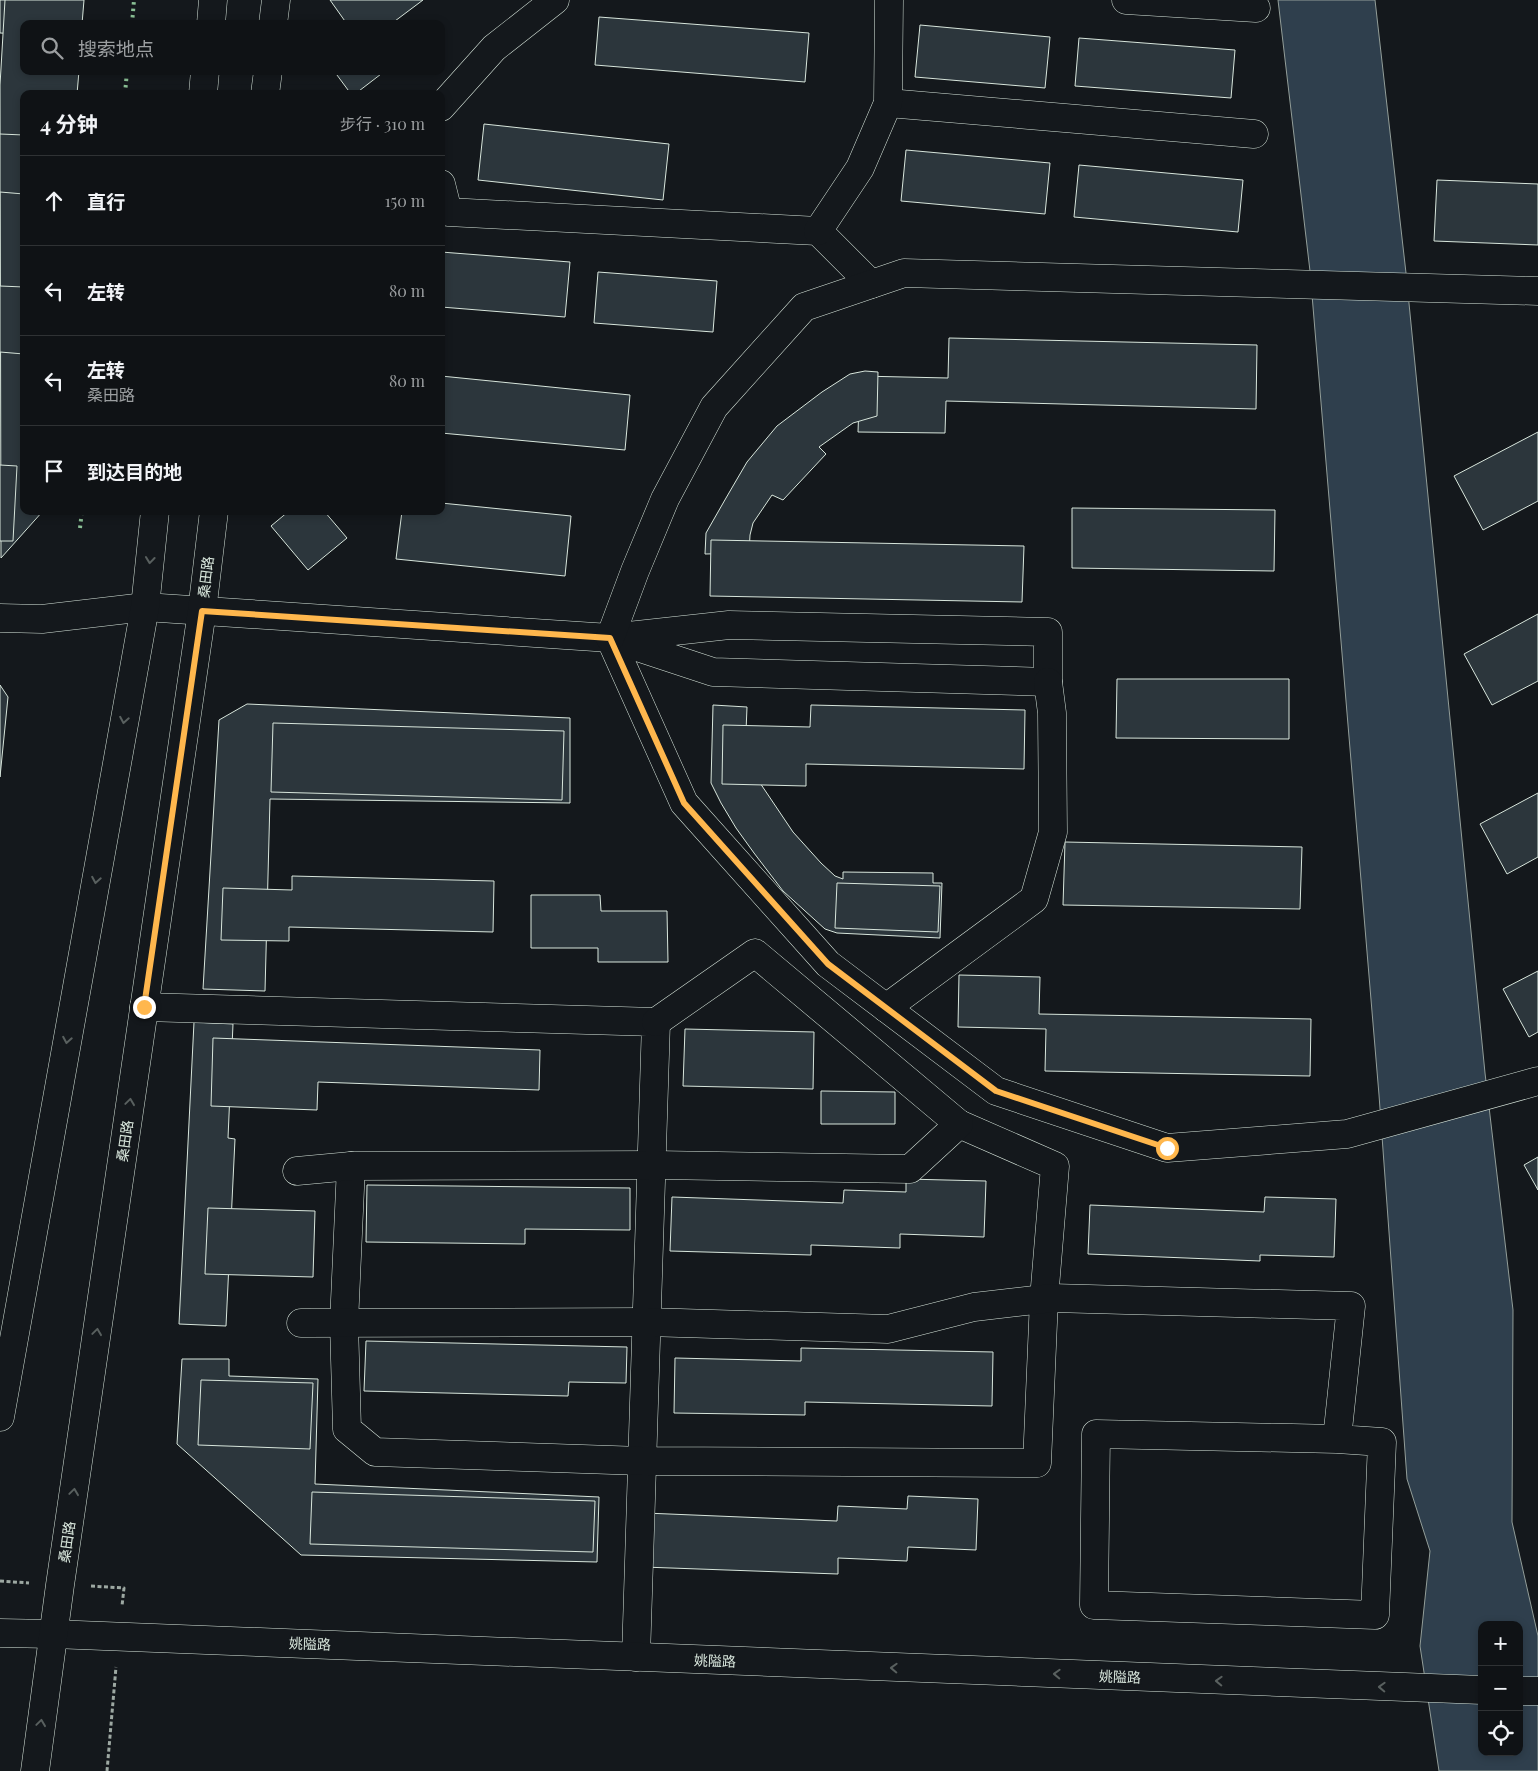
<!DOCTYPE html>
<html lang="zh">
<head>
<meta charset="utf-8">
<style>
  :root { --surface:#0f1215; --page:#181b1e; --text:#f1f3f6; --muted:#9b9ea0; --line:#2f3234 }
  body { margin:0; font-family:"Playfair Display","Noto Sans SC",serif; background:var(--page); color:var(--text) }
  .controls { position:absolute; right:15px; bottom:15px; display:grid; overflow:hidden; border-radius:10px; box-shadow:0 2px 8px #0003 }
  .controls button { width:45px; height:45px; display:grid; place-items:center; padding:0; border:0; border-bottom:1px solid var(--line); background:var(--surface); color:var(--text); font:25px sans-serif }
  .stop { position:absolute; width:15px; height:15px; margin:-11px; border:4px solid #ffb74d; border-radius:50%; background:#fff }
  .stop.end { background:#ffb74d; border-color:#fff; box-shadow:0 1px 5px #0008 }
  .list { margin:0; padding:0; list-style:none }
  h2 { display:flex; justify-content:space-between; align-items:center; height:65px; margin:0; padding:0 20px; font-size:21px }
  h2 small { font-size:16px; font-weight:400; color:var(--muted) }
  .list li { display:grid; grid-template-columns:32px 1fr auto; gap:15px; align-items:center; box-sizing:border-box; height:90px; padding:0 20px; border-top:1px solid var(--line) }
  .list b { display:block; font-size:19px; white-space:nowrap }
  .list p { margin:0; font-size:16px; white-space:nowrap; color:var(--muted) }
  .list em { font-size:16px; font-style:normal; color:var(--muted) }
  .icon { flex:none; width:28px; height:28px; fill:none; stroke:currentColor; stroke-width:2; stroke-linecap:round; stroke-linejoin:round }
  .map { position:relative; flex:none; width:1538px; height:1771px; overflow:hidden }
  .search { position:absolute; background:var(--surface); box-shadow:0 2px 8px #0003; left:20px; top:20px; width:425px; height:55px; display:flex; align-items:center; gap:12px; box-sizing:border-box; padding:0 18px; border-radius:10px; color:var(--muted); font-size:19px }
  .panel { position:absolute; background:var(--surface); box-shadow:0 2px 8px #0003; left:20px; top:90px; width:425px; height:425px; border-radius:10px }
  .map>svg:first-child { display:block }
</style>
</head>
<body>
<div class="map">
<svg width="1538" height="1771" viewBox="0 0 1538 1771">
  <rect width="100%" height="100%" fill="#14181c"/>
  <path fill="#2f3f4d" stroke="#939e99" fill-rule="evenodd" d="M 1278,0 L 1375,0 L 1406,273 L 1485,1073 L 1513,1310 L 1512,1522 L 1538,1636 L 1538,1771 L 1439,1771 L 1420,1646 L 1430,1551 L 1407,1479 L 1379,1095 L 1310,271 ZM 1482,1625 L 1519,1625 L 1519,1752 L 1482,1752 Z"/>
  <g fill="#2c363c" stroke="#d8e6dc">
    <path d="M 0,0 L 63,0 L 62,24 L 24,24 L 24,34 L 0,33 Z"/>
    <path d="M 5,0 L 84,0 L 82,24 L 24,24 L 24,71 L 79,71 L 77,94 L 24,94 L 24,511 L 43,511 L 1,558 L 0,85 Z"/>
    <path d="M 330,0 L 423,0 L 391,24 L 347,24 Z"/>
    <path d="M 599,17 L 809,33 L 805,82 L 595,65 Z"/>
    <path d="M 920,25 L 1050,37 L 1045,88 L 915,77 Z"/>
    <path d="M 1079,38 L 1235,50 L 1231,98 L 1075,86 Z"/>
    <path d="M 334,71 L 385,71 L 355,94 L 351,94 Z"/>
    <path d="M 484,124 L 669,144 L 663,200 L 478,180 Z"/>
    <path d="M 0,134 L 24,135 L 24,194 L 0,192 Z"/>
    <path d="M 906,150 L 1050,163 L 1045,214 L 901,201 Z"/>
    <path d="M 1079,165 L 1243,180 L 1238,232 L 1074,217 Z"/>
    <path d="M 1437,180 L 1538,184 L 1538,245 L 1434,241 Z"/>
    <path d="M 441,252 L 570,262 L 565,317 L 441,307 Z"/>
    <path d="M 598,272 L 717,281 L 713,332 L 594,323 Z"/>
    <path d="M 0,286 L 24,287 L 24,354 L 0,352 Z"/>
    <path d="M 949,338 L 1257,345 L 1256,409 L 946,401 L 945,433 L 858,432 L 860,376 L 948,378 Z"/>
    <path d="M 865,371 L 878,372 L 877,416 L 853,423 L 819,447 L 826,454 L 783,500 L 772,495 L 753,523 L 750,535 L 749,553 L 705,554 L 706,533 L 726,498 L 747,462 L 777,426 L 822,392 L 850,374 Z"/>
    <path d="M 441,376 L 630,395 L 625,450 L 441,433 Z"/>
    <path d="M 1538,432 L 1538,501 L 1483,530 L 1454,476 Z"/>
    <path d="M 0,465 L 17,466 L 13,541 L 0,541 Z"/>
    <path d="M 441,503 L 571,516 L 565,576 L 396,559 L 402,511 L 441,511 Z"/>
    <path d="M 1072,508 L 1275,510 L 1274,571 L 1072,568 Z"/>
    <path d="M 289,511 L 324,511 L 347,538 L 308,570 L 271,526 Z"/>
    <path d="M 711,540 L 1024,546 L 1022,602 L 710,596 Z"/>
    <path d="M 1538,614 L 1538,681 L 1492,705 L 1464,654 Z"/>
    <path d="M 1117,679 L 1289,679 L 1289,739 L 1116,738 Z"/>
    <path d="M 0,685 L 8,697 L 0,777 Z"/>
    <path d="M 247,704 L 570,718 L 570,803 L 270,799 L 265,991 L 203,989 L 219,720 Z"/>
    <path d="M 713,705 L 747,707 L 745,756 L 754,774 L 793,832 L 821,863 L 835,876 L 843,879 L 843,872 L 933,873 L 933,883 L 942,883 L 940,938 L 837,933 L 825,929 L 783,891 L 754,853 L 736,828 L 721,803 L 711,783 Z"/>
    <path d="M 811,705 L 1025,710 L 1024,769 L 806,764 L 806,786 L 722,784 L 723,725 L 810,727 Z"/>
    <path d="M 273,723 L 564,731 L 562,800 L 271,792 Z"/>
    <path d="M 1538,793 L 1538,857 L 1507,874 L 1480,824 Z"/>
    <path d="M 1065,842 L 1302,847 L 1300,909 L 1063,905 Z"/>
    <path d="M 292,876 L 494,881 L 493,932 L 289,927 L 289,941 L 221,940 L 223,888 L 292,890 Z"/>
    <path d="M 837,883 L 940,886 L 938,932 L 835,928 Z"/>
    <path d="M 531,895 L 600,895 L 601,911 L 667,911 L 668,962 L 598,962 L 598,948 L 531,948 Z"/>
    <path d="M 1538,971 L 1538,1032 L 1529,1037 L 1503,989 Z"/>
    <path d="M 959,975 L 1040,977 L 1039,1014 L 1311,1019 L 1310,1076 L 1045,1071 L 1046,1029 L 958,1027 Z"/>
    <path d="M 194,1022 L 233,1024 L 228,1138 L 235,1139 L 226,1326 L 179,1324 Z"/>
    <path d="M 685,1029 L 814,1032 L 813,1089 L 683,1086 Z"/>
    <path d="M 213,1038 L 540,1050 L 539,1090 L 318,1082 L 317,1110 L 211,1106 Z"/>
    <path d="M 821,1091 L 895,1092 L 895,1124 L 821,1124 Z"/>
    <path d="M 1538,1157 L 1538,1190 L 1524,1165 Z"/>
    <path d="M 906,1179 L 986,1181 L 984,1237 L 900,1234 L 900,1248 L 811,1245 L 811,1255 L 670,1251 L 672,1197 L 843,1203 L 844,1190 L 906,1192 Z"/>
    <path d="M 367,1185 L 630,1188 L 630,1230 L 525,1229 L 525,1244 L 366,1242 Z"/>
    <path d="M 1265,1197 L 1336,1199 L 1334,1257 L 1260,1255 L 1260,1261 L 1088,1254 L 1090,1205 L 1264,1212 Z"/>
    <path d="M 208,1208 L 315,1211 L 313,1277 L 205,1274 Z"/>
    <path d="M 366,1341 L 627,1347 L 626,1383 L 569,1382 L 568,1396 L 364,1391 Z"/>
    <path d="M 801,1348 L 993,1352 L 992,1406 L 805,1402 L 805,1415 L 674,1413 L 675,1358 L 801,1361 Z"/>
    <path d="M 182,1359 L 229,1359 L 229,1376 L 318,1379 L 315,1484 L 599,1497 L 597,1562 L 301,1555 L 177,1444 Z"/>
    <path d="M 201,1380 L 313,1383 L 310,1449 L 198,1445 Z"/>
    <path d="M 312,1492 L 595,1501 L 593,1552 L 310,1544 Z"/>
    <path d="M 908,1496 L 978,1499 L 976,1550 L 908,1547 L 907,1561 L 838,1558 L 838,1574 L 643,1567 L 645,1513 L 837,1521 L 838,1506 L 907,1509 Z"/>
  </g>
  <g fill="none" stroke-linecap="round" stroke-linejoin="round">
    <g stroke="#d8e6dc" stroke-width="29">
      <g id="minor">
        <path d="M 1126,0 L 1256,8"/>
        <path d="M 888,103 L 1254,134"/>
        <path d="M 441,107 L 494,48 L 555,0"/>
        <path d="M 441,184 L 448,212 L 818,231 L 871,284"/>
        <path d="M 818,231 L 860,168 L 888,103 L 889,0"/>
        <path d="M 0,618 L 42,619 L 145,607 L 610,638 L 684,803 L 828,964 L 996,1091 L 1167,1148 L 1347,1134 L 1538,1081"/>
        <path d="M 729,625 L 1048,632 L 1048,682 L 713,672 L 610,638 Z"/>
        <path d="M 610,638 L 635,571 L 665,499 L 714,407 L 804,307 L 904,273 L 1538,291"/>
        <path d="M 144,1007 L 656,1022 L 636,1657"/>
        <path d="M 886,1008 L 1034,899 L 1053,832 L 1052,713 L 1048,682"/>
        <path d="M 351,1166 L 344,1323 L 347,1429 L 375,1452 L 642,1461 L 1037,1463 L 1044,1299 L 1055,1166 L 959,1124"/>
        <path d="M 297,1171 L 351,1166 L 657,1165 L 910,1169 L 959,1124 L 755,953 L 656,1022"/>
        <path d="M 301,1323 L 646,1322 L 888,1329 L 974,1307 L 1052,1298 L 1351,1306 L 1337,1439 L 1096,1434 L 1094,1605 L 1375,1615 L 1382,1442 L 1337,1439"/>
      </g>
    </g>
    <g stroke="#d8e6dc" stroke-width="29">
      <g id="major">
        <path d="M 211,24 L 213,0"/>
        <path d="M 273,24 L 276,0"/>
        <path d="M 203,94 L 205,71"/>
        <path d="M 265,94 L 268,71"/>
        <path d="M 0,1417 L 145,607 L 155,511"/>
        <path d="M 0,1633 L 53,1634 L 1482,1690"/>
        <path d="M 1519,1691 L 1538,1691"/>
        <path d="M 35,1771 L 60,1585 L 202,611 L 214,511"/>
      </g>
    </g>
    <g stroke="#9da8a2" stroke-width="3" stroke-dasharray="4 2.5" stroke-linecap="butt">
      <path d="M 0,1581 L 29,1583"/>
      <path d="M 91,1586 L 124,1588 L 122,1606"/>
      <path d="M 107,1771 L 116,1667"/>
    </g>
    <use href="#minor" stroke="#14181c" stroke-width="28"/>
    <use href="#major" stroke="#14181c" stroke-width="28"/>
    <g stroke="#8ac095" stroke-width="4" stroke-dasharray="2.5 4" stroke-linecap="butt">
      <path d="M 132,24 L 134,0"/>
      <path d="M 125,94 L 127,71"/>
      <path d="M 80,528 L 82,511"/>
    </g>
  </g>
  <defs><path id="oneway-chevron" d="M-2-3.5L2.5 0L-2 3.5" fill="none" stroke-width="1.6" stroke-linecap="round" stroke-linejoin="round" transform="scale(1.25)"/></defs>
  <g stroke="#59605f">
    <use href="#oneway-chevron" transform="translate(150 560) rotate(96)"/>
    <use href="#oneway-chevron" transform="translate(124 720) rotate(100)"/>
    <use href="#oneway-chevron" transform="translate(96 880) rotate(100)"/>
    <use href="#oneway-chevron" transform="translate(67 1040) rotate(100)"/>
    <use href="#oneway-chevron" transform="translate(130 1102) rotate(-82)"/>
    <use href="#oneway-chevron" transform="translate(97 1332) rotate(-82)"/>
    <use href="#oneway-chevron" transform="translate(74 1492) rotate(-82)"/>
    <use href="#oneway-chevron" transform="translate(894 1668) rotate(-178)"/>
    <use href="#oneway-chevron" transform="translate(1057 1674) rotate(-178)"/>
    <use href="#oneway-chevron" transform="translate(1219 1681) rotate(-178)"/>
    <use href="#oneway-chevron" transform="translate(1382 1687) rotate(-178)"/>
    <use href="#oneway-chevron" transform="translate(41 1723) rotate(-82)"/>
  </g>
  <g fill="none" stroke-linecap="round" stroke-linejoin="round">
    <path stroke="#ffb74d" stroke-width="6" d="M 144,1007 L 202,611 L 610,638 L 684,803 L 828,964 L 996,1091 L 1167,1148"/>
  </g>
  <g text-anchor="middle" stroke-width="4" stroke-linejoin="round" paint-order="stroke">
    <g font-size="14" fill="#d8e6dc" stroke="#14181c">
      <text transform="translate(206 577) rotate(-83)" y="5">桑田路</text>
      <text transform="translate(125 1141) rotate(-82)" y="5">桑田路</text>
      <text transform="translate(67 1542) rotate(-82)" y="5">桑田路</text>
      <text transform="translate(310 1644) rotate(2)" y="5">姚隘路</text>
      <text transform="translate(715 1661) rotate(2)" y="5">姚隘路</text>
      <text transform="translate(1120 1677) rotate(2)" y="5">姚隘路</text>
    </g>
  </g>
</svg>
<div class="controls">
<button>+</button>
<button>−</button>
<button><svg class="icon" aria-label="locate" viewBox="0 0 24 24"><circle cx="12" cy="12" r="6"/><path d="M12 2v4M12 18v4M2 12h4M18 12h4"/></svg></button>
</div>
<div class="stop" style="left:1167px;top:1148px"></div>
<div class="stop end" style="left:144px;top:1007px"></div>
<div class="search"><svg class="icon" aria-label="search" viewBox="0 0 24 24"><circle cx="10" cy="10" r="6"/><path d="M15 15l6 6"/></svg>搜索地点</div>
<section class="panel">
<h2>4 分钟<small>步行 · 310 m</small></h2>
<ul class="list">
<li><svg class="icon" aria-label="ahead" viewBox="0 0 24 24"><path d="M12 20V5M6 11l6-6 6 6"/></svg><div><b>直行</b></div><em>150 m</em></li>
<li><svg class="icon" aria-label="left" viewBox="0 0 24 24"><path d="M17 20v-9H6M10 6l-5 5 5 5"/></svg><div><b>左转</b></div><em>80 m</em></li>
<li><svg class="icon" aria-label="left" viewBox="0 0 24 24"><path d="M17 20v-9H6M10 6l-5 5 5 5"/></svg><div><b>左转</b><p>桑田路</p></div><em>80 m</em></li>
<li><svg class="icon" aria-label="arrive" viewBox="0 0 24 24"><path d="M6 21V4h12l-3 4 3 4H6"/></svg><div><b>到达目的地</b></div></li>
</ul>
</section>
</div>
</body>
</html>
